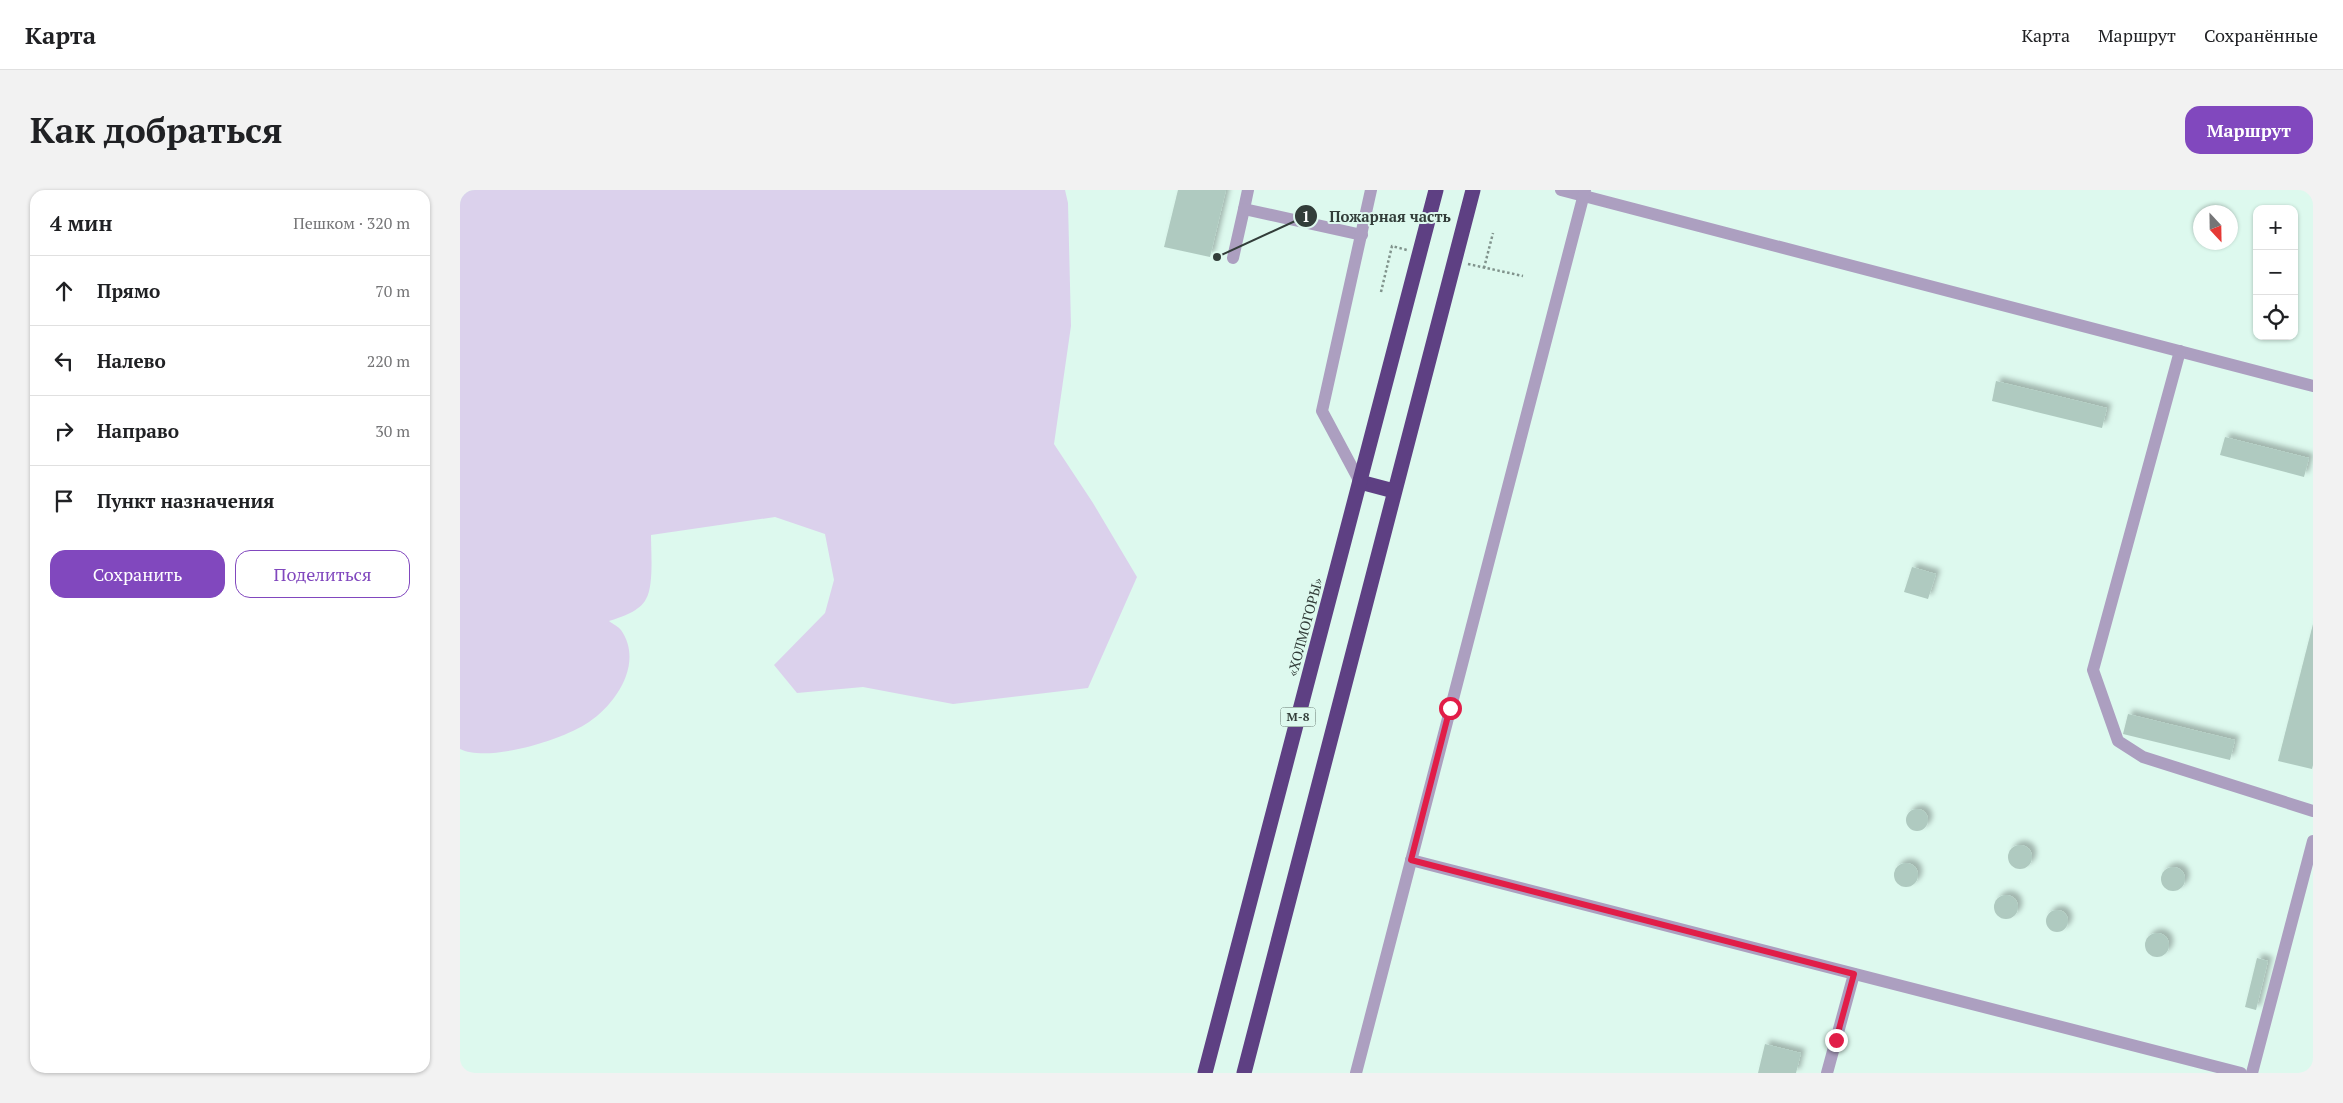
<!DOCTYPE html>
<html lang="ru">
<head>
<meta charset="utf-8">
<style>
  :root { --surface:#fff; --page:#f2f2f2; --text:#202124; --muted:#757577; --line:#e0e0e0; --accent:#8148be }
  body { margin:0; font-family:"PT Serif",serif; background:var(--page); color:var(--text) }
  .controls { position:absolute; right:15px; top:15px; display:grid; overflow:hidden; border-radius:10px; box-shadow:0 1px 4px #0004 }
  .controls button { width:45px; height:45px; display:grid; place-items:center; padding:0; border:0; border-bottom:1px solid var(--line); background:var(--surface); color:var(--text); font:25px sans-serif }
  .compass { position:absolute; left:1733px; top:15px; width:45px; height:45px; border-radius:50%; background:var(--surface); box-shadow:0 1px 4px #0004; rotate:158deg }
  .stop { position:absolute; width:15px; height:15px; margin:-11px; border:4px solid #e11d48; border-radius:50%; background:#fff }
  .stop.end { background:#e11d48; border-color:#fff; box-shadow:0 1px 5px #0008 }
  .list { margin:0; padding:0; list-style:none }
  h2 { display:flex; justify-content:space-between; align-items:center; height:65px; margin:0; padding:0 20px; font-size:21px }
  h2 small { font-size:16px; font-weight:400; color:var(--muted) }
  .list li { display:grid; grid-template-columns:32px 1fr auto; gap:15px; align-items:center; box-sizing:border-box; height:70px; padding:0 20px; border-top:1px solid var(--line) }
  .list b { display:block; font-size:19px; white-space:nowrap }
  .list em { font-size:16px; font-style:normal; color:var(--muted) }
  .actions { display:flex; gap:10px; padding:15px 20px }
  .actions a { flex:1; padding:11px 0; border:1px solid var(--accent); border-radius:15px; text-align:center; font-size:18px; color:var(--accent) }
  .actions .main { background:var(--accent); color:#fff }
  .icon { flex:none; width:28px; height:28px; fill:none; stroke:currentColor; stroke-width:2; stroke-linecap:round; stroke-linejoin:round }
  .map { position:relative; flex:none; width:1853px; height:883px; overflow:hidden; border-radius:15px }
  header { display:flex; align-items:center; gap:30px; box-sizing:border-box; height:70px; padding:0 25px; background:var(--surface); border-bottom:1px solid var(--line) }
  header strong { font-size:24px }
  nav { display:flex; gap:28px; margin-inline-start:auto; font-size:18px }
  .intro { display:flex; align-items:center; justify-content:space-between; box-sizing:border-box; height:120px; padding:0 30px }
  h1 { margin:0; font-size:35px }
  .button { padding:12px 22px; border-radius:15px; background:var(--accent); color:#fff; font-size:18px; font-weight:700 }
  main { display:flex; gap:30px; padding:0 30px }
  aside { flex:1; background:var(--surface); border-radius:15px; box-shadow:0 1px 4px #0004 }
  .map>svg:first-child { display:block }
</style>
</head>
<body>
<header>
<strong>Карта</strong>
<nav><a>Карта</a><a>Маршрут</a><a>Сохранённые</a></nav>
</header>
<div class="intro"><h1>Как добраться</h1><a class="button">Маршрут</a></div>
<main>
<aside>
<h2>4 мин<small>Пешком · 320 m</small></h2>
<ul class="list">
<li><svg class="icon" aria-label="ahead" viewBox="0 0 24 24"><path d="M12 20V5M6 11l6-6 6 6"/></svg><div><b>Прямо</b></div><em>70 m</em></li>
<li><svg class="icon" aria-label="left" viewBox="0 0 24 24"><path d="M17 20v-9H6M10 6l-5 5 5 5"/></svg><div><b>Налево</b></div><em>220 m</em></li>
<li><svg class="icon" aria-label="right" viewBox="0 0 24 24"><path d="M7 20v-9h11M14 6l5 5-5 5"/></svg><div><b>Направо</b></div><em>30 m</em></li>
<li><svg class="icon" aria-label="arrive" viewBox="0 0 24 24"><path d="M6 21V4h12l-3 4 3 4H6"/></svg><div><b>Пункт назначения</b></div></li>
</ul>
<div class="actions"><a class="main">Сохранить</a><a>Поделиться</a></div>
</aside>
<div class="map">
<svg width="1853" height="883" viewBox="0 0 1853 883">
  <defs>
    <filter id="shadow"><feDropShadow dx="4.5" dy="-4.5" stdDeviation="2.5" flood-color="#0004"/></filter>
  </defs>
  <rect width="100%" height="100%" fill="#ddf9ee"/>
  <path fill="#dbd1ec" d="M 0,0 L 605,0 L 608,13 L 611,136 L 594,254 L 633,313 L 677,387 L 628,498 L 493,514 L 403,497 L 337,503 L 314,475 L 365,423 L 374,390 L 365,344 L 315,327 L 191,345 C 191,360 194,396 186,409 C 180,421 162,427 149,431 C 153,434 159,437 161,440 C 184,473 156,514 129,532 C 103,550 28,573 0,559 Z"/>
  <g fill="#afcac0" filter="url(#shadow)">
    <path d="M 718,0 L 766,0 L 750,67 L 704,57 Z"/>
    <path d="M 1536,191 L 1647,218 L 1642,238 L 1532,211 Z"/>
    <path d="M 1765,247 L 1849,268 L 1844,287 L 1760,265 Z"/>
    <path d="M 1452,377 L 1476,384 L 1468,409 L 1444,402 Z"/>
    <path d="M 1853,434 L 1853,575 L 1852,579 L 1818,571 Z"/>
    <path d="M 1668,524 L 1775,550 L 1770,570 L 1663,544 Z"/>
    <circle cx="1457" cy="630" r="11"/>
    <circle cx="1560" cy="667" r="12"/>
    <circle cx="1446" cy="685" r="12"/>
    <circle cx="1713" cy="689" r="12"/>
    <circle cx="1546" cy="717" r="12"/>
    <circle cx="1597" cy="731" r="11"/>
    <circle cx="1697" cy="755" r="12"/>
    <path d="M 1797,768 L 1808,771 L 1796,820 L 1785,817 Z"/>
    <path d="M 1305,854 L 1341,863 L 1336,883 L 1298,883 Z"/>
  </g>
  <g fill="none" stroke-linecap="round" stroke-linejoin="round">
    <g stroke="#80938c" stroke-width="2.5" stroke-dasharray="2.5 2.5" stroke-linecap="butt">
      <path d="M 1008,74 L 1063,86"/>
      <path d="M 1024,78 L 1033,43"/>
      <path d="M 921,102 L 932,56 L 947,60"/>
    </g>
    <g stroke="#ac9fc0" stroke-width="12">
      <path d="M 788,0 L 784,19 L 902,45"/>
      <path d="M 1101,0 L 1853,196"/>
      <path d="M 773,68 L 784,19"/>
      <path d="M 1720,161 L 1633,480 L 1658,551 L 1683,567 L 1853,621"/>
      <path d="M 900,292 L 862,221 L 911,0"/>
      <path d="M 951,670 L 1781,883"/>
      <path d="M 896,883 L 1125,0"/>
      <path d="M 1367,883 L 1394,784"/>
      <path d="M 1792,883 L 1853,651"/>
    </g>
    <g stroke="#5e4083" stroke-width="15">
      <path d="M 900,292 L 934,301"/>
      <path d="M 745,883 L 976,0"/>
      <path d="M 784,883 L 1013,0"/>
    </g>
  </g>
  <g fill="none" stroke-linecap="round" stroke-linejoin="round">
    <path stroke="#e11d48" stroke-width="6" d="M 990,518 L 951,670 L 1394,784 L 1376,850"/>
  </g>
  <g text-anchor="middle" stroke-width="4" stroke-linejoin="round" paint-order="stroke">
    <rect fill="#ddf9ee" stroke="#65756f" stroke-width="1" x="820.5" y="517.5" width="35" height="19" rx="4"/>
    <g font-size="12" font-weight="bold" fill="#323d39">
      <text x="838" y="531">М-8</text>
    </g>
    <g font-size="14" fill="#323d39" stroke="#ddf9ee">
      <text transform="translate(845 437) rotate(-75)" y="5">«ХОЛМОГОРЫ»</text>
    </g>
  </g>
  <path fill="none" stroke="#323d39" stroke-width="2" d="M757 67L846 26"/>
  <g fill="#323d39" stroke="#ddf9ee" stroke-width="2">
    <circle cx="757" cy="67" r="5"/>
    <circle cx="846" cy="26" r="12"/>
  </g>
  <g font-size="15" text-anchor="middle" font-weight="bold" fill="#fff">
    <text x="846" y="32">1</text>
  </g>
  <g font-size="15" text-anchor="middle" font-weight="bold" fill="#323d39" stroke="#ddf9ee" stroke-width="4" stroke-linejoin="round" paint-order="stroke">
    <text x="930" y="32">Пожарная часть</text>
  </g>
</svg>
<div class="controls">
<button>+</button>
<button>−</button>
<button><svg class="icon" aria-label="locate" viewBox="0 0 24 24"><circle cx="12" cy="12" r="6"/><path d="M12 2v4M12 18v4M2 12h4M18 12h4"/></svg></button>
</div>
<svg class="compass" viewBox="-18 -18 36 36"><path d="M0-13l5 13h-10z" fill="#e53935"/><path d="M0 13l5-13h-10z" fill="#757577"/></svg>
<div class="stop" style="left:990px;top:518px"></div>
<div class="stop end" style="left:1376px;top:850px"></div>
</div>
</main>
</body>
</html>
